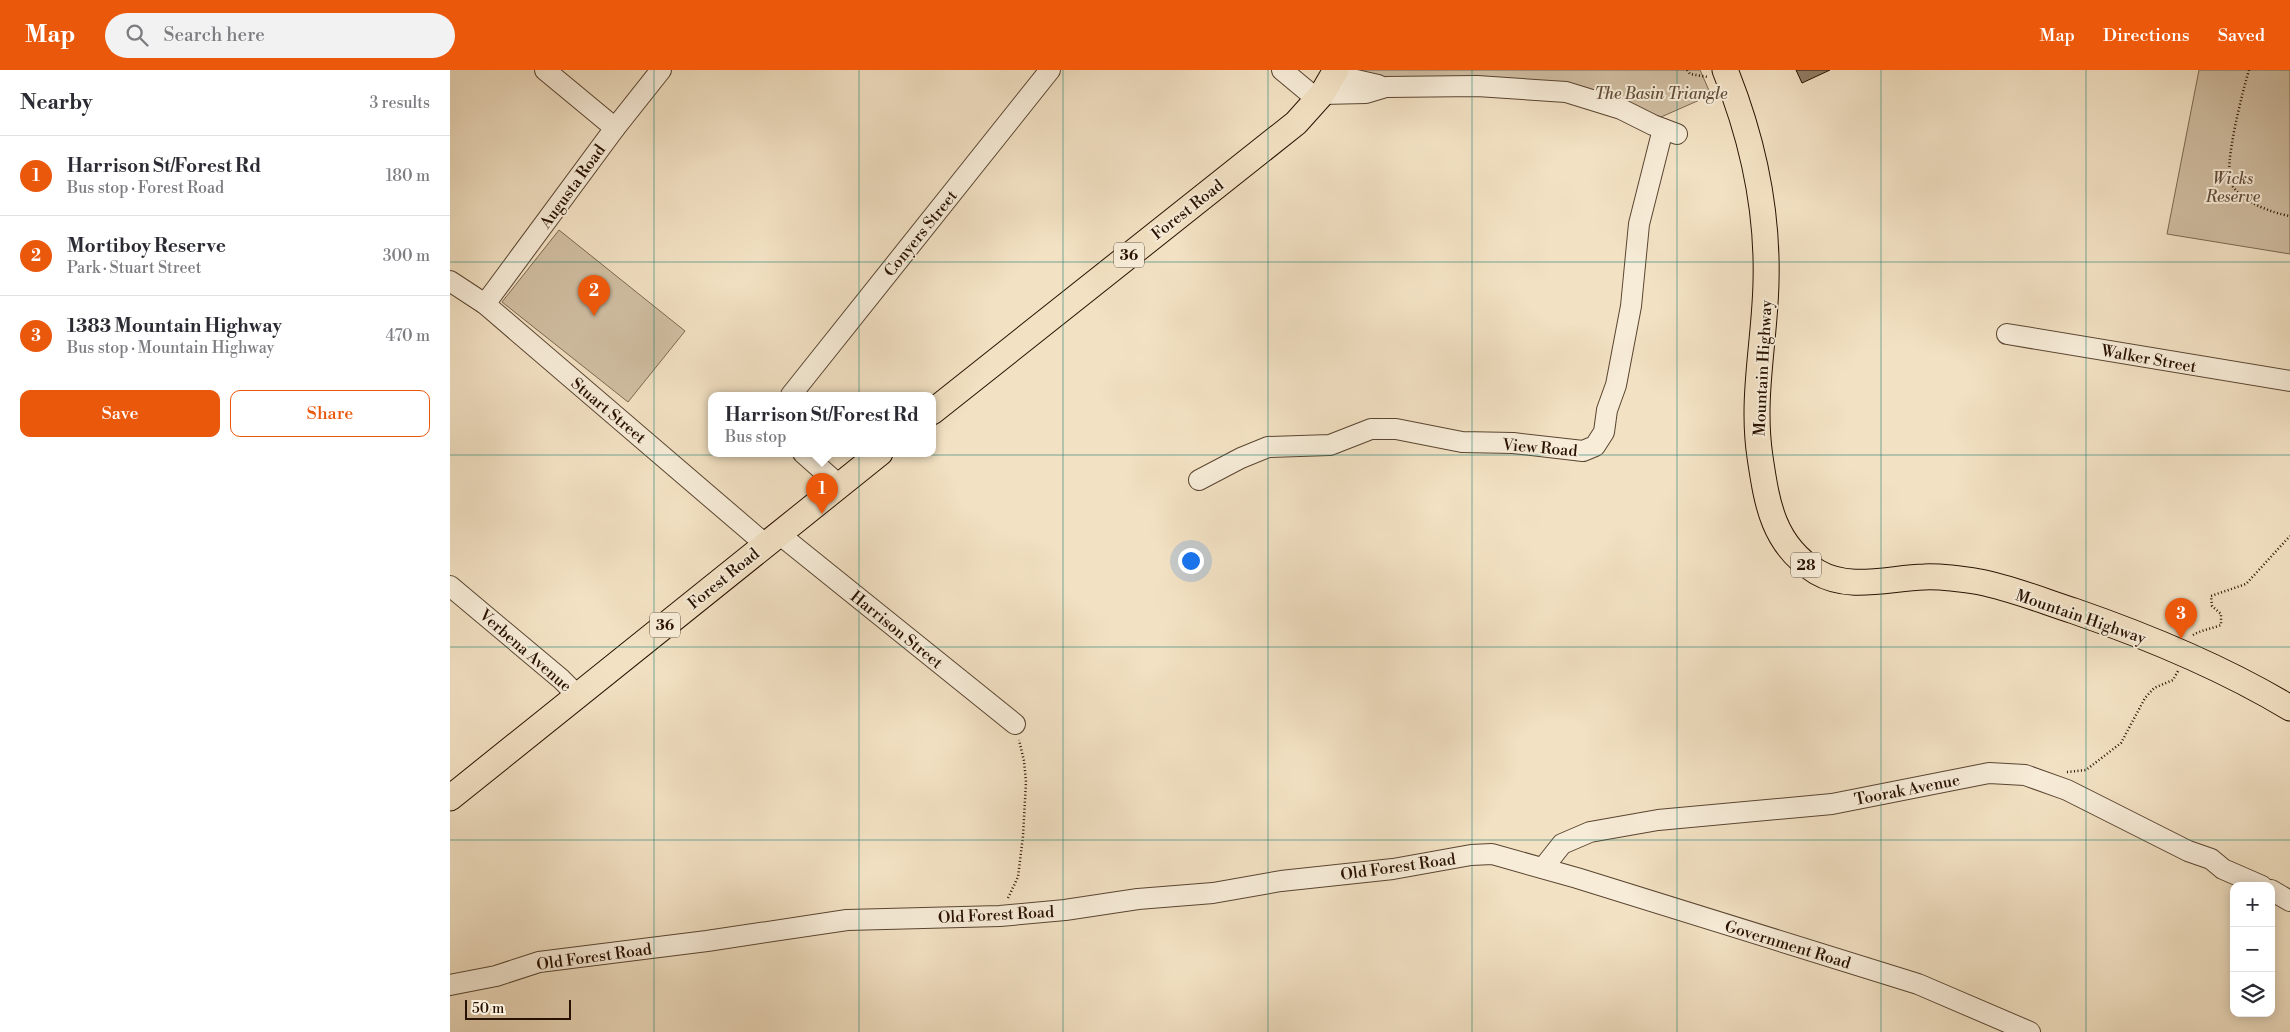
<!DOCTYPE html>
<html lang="en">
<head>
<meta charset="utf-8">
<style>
  :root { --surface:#fff; --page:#f2f2f3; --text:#2b2b33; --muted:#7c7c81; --line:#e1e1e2; --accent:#ea580c }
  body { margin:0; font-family:"Libre Bodoni",serif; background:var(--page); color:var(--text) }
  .controls { position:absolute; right:15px; bottom:15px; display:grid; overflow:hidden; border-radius:10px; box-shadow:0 2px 12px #0003 }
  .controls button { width:45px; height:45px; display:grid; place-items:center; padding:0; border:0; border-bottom:1px solid var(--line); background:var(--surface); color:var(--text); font:25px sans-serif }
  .scale { position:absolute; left:15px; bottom:12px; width:106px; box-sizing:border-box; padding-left:5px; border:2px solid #281100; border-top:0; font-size:14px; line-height:18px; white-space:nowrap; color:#281100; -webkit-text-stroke:4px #f7ecd8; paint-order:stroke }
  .you { position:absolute; left:740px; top:490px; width:18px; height:18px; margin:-12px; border:4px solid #fff; border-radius:50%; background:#1a73e8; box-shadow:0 0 0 8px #1a73e833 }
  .badge { display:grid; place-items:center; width:32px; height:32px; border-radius:50%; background:var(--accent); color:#fff; font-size:16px; font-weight:700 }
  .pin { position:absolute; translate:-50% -41px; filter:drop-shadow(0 1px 2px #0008) }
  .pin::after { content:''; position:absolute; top:26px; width:18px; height:15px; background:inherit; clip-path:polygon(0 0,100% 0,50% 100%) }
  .popup { position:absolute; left:258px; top:322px; width:228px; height:65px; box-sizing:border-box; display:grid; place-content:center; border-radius:10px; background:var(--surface); filter:drop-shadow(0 1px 4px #0005); font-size:16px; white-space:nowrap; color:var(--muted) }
  .popup b { font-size:19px; color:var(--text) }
  .popup::after { content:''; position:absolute; left:50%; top:100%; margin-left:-10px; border:10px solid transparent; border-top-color:var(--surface) }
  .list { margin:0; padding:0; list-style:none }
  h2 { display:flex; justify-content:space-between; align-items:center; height:65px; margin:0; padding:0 20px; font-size:21px }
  h2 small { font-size:16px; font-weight:400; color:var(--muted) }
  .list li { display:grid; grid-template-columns:32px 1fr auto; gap:15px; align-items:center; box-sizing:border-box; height:80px; padding:0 20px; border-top:1px solid var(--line) }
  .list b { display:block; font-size:19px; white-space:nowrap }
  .list p { margin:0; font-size:16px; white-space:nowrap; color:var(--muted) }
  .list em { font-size:16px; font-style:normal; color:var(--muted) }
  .actions { display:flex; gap:10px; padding:15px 20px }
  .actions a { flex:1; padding:11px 0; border:1px solid var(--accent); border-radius:10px; text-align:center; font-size:18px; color:var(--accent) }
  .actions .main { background:var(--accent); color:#fff }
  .icon { flex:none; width:28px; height:28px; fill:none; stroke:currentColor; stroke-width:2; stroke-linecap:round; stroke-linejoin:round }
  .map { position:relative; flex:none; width:1840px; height:962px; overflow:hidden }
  header { display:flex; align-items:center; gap:30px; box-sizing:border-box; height:70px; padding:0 25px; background:var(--accent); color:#fff }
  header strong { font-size:24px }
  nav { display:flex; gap:28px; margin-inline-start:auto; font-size:18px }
  .search { width:350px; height:45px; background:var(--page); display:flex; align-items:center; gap:12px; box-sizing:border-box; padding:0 18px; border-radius:28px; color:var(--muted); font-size:19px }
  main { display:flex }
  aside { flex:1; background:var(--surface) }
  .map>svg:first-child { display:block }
</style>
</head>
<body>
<header>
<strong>Map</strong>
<div class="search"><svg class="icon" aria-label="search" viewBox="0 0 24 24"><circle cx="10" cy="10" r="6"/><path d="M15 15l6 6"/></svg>Search here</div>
<nav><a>Map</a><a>Directions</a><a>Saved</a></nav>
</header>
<main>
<aside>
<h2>Nearby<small>3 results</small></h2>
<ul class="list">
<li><span class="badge">1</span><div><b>Harrison St/Forest Rd</b><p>Bus stop · Forest Road</p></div><em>180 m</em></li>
<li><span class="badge">2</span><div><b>Mortiboy Reserve</b><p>Park · Stuart Street</p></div><em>300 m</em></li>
<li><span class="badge">3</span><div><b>1383 Mountain Highway</b><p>Bus stop · Mountain Highway</p></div><em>470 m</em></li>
</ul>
<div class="actions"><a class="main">Save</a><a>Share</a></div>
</aside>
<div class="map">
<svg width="1840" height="962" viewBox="0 0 1840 962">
  <rect width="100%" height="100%" fill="#f2e1c3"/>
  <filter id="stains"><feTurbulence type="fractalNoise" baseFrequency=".004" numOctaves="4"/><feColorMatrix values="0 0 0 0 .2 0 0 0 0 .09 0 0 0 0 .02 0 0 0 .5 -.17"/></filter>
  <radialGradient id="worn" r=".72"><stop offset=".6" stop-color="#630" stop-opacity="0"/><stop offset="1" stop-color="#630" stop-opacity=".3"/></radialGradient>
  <g fill="#d0bea2" stroke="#7c6851">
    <path d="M 911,0 L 1250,0 L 1261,25 L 1211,47 L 1131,16 L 907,7 Z"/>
    <path d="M 1749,0 L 1840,0 L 1840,184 L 1717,164 Z"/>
    <path d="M 109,160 L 235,261 L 178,332 L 52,232 Z"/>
  </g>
  <path fill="#917d65" stroke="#281100" d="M 1346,0 L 1380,0 L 1352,13 Z"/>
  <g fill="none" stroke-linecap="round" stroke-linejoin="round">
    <g stroke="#5a4531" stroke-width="22">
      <g id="minor">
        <path d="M 95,0 L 165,58"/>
        <path d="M 832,0 L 868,30"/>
        <path d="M 884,5 L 928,15"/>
        <path d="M 872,24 L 916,23 L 936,17 L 1027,16 L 1116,22 L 1171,39 L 1203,55 L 1227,64"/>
        <path d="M 0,211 L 35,234 L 315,474"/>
        <path d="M 35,234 L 165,58 L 211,0"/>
        <path d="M 1557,264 L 1840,311"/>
        <path d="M 341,325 L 600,0"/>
        <path d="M 353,383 L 389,415"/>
        <path d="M 749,410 L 791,388 L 818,377 L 880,375 L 921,359 L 946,359 L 1012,372 L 1063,373 L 1133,381 L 1145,376 L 1154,362 L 1157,340 L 1166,315 L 1181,236 L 1189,154 L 1213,59"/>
        <path d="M 329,464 L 565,654"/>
        <path d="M 0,516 L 111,609 L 128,626"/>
        <path d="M 1093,798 L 1112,774 L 1140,762 L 1208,750 L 1382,734 L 1539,703 L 1575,705 L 1617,720 L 1738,781 L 1761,789 L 1773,799 L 1812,816"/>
        <path d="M 1821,820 L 1840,831"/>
        <path d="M 0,915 L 46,906 L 89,892 L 257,871 L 397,850 L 550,846 L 615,840 L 688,829 L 763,823 L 831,811 L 943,799 L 1021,785 L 1042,784 L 1127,808 L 1468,914 L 1580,962"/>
      </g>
    </g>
    <g stroke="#281100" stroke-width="27">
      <g id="major">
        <path d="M 1275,0 C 1302,67 1318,139 1316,212 C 1315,270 1301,328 1310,387 C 1317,434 1323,475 1367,502 C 1399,521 1439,508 1474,507 C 1492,506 1511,509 1530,512 C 1561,518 1593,531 1624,541 C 1699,567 1772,597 1840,638"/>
        <path d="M 482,342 L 846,53 L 872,24 L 886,0"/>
        <path d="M 0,728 L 430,383"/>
      </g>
    </g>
    <g stroke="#281100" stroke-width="2.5" stroke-dasharray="1 2.5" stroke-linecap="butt">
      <path d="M 1237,0 L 1240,4 L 1258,7"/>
      <path d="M 1799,0 C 1793,20 1773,97 1781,113 C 1789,131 1822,143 1840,146"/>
      <path d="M 1743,565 C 1751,560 1761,559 1771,555 L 1771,544 L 1762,536 L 1761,526 L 1796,514 L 1840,466"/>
      <path d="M 1617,702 L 1636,700 L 1671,673 L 1695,628 L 1704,618 L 1723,610 L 1728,601"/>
      <path d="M 558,828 L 568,807 L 573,766 L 576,712 L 574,691 L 569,670"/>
    </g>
    <use href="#minor" stroke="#f7ecd8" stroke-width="20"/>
    <use href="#major" stroke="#f2e1c3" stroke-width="25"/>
  </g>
  <path fill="none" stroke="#0f766e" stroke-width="1" stroke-opacity="0.55" d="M 204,0 L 204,962M 409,0 L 409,962M 613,0 L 613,962M 818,0 L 818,962M 1022,0 L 1022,962M 1227,0 L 1227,962M 1431,0 L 1431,962M 1636,0 L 1636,962M 0,192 L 1840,192M 0,385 L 1840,385M 0,577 L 1840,577M 0,770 L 1840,770"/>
  <g text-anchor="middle" stroke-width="4" stroke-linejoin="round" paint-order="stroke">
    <g fill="#f7ecd8" stroke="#665341" stroke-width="1">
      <rect x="664" y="172.5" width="30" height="25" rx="4"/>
      <rect x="1341" y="482.5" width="30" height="25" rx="4"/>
      <rect x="200" y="542.5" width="30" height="25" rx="4"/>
    </g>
    <g font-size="15" font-weight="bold" fill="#281100">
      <text x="679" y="190">36</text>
      <text x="1356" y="500">28</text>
      <text x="215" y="560">36</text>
    </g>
    <g font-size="16" font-style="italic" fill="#634e39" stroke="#f7ecd8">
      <text x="1211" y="29">The Basin Triangle</text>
      <text x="1783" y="114">Wicks<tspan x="1783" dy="18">Reserve</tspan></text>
    </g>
    <g font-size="16" fill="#281100" stroke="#f7ecd8">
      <text transform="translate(122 116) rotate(-54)" y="6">Augusta Road</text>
      <text transform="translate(737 139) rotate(-38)" y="6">Forest Road</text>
      <text transform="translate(470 163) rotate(-51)" y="6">Conyers Street</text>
      <text transform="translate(1699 288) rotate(10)" y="6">Walker Street</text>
      <text transform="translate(1312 298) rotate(-87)" y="6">Mountain Highway</text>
      <text transform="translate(159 340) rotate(40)" y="6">Stuart Street</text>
      <text transform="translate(1090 377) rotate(5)" y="6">View Road</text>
      <text transform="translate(273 508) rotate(-39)" y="6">Forest Road</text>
      <text transform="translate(1631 546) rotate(19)" y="6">Mountain Highway</text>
      <text transform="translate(447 559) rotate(39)" y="6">Harrison Street</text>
      <text transform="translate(76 580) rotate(41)" y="6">Verbena Avenue</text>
      <text transform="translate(1457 719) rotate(-11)" y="6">Toorak Avenue</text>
      <text transform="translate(948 796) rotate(-8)" y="6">Old Forest Road</text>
      <text transform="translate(546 844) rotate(-3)" y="6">Old Forest Road</text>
      <text transform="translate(1338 874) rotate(17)" y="6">Government Road</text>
      <text transform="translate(144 886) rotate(-8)" y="6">Old Forest Road</text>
    </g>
  </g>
  <rect width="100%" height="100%" filter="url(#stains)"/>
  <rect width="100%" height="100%" fill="url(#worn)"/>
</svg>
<div class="controls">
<button>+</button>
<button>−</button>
<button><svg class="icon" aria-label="layers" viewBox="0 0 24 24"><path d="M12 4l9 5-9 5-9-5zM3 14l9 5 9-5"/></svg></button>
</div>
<div class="scale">50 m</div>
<div class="you"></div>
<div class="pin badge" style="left:372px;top:444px">1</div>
<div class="popup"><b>Harrison St/Forest Rd</b>Bus stop</div>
<div class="pin badge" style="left:144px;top:246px">2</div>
<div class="pin badge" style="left:1731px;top:569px">3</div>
</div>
</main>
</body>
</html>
